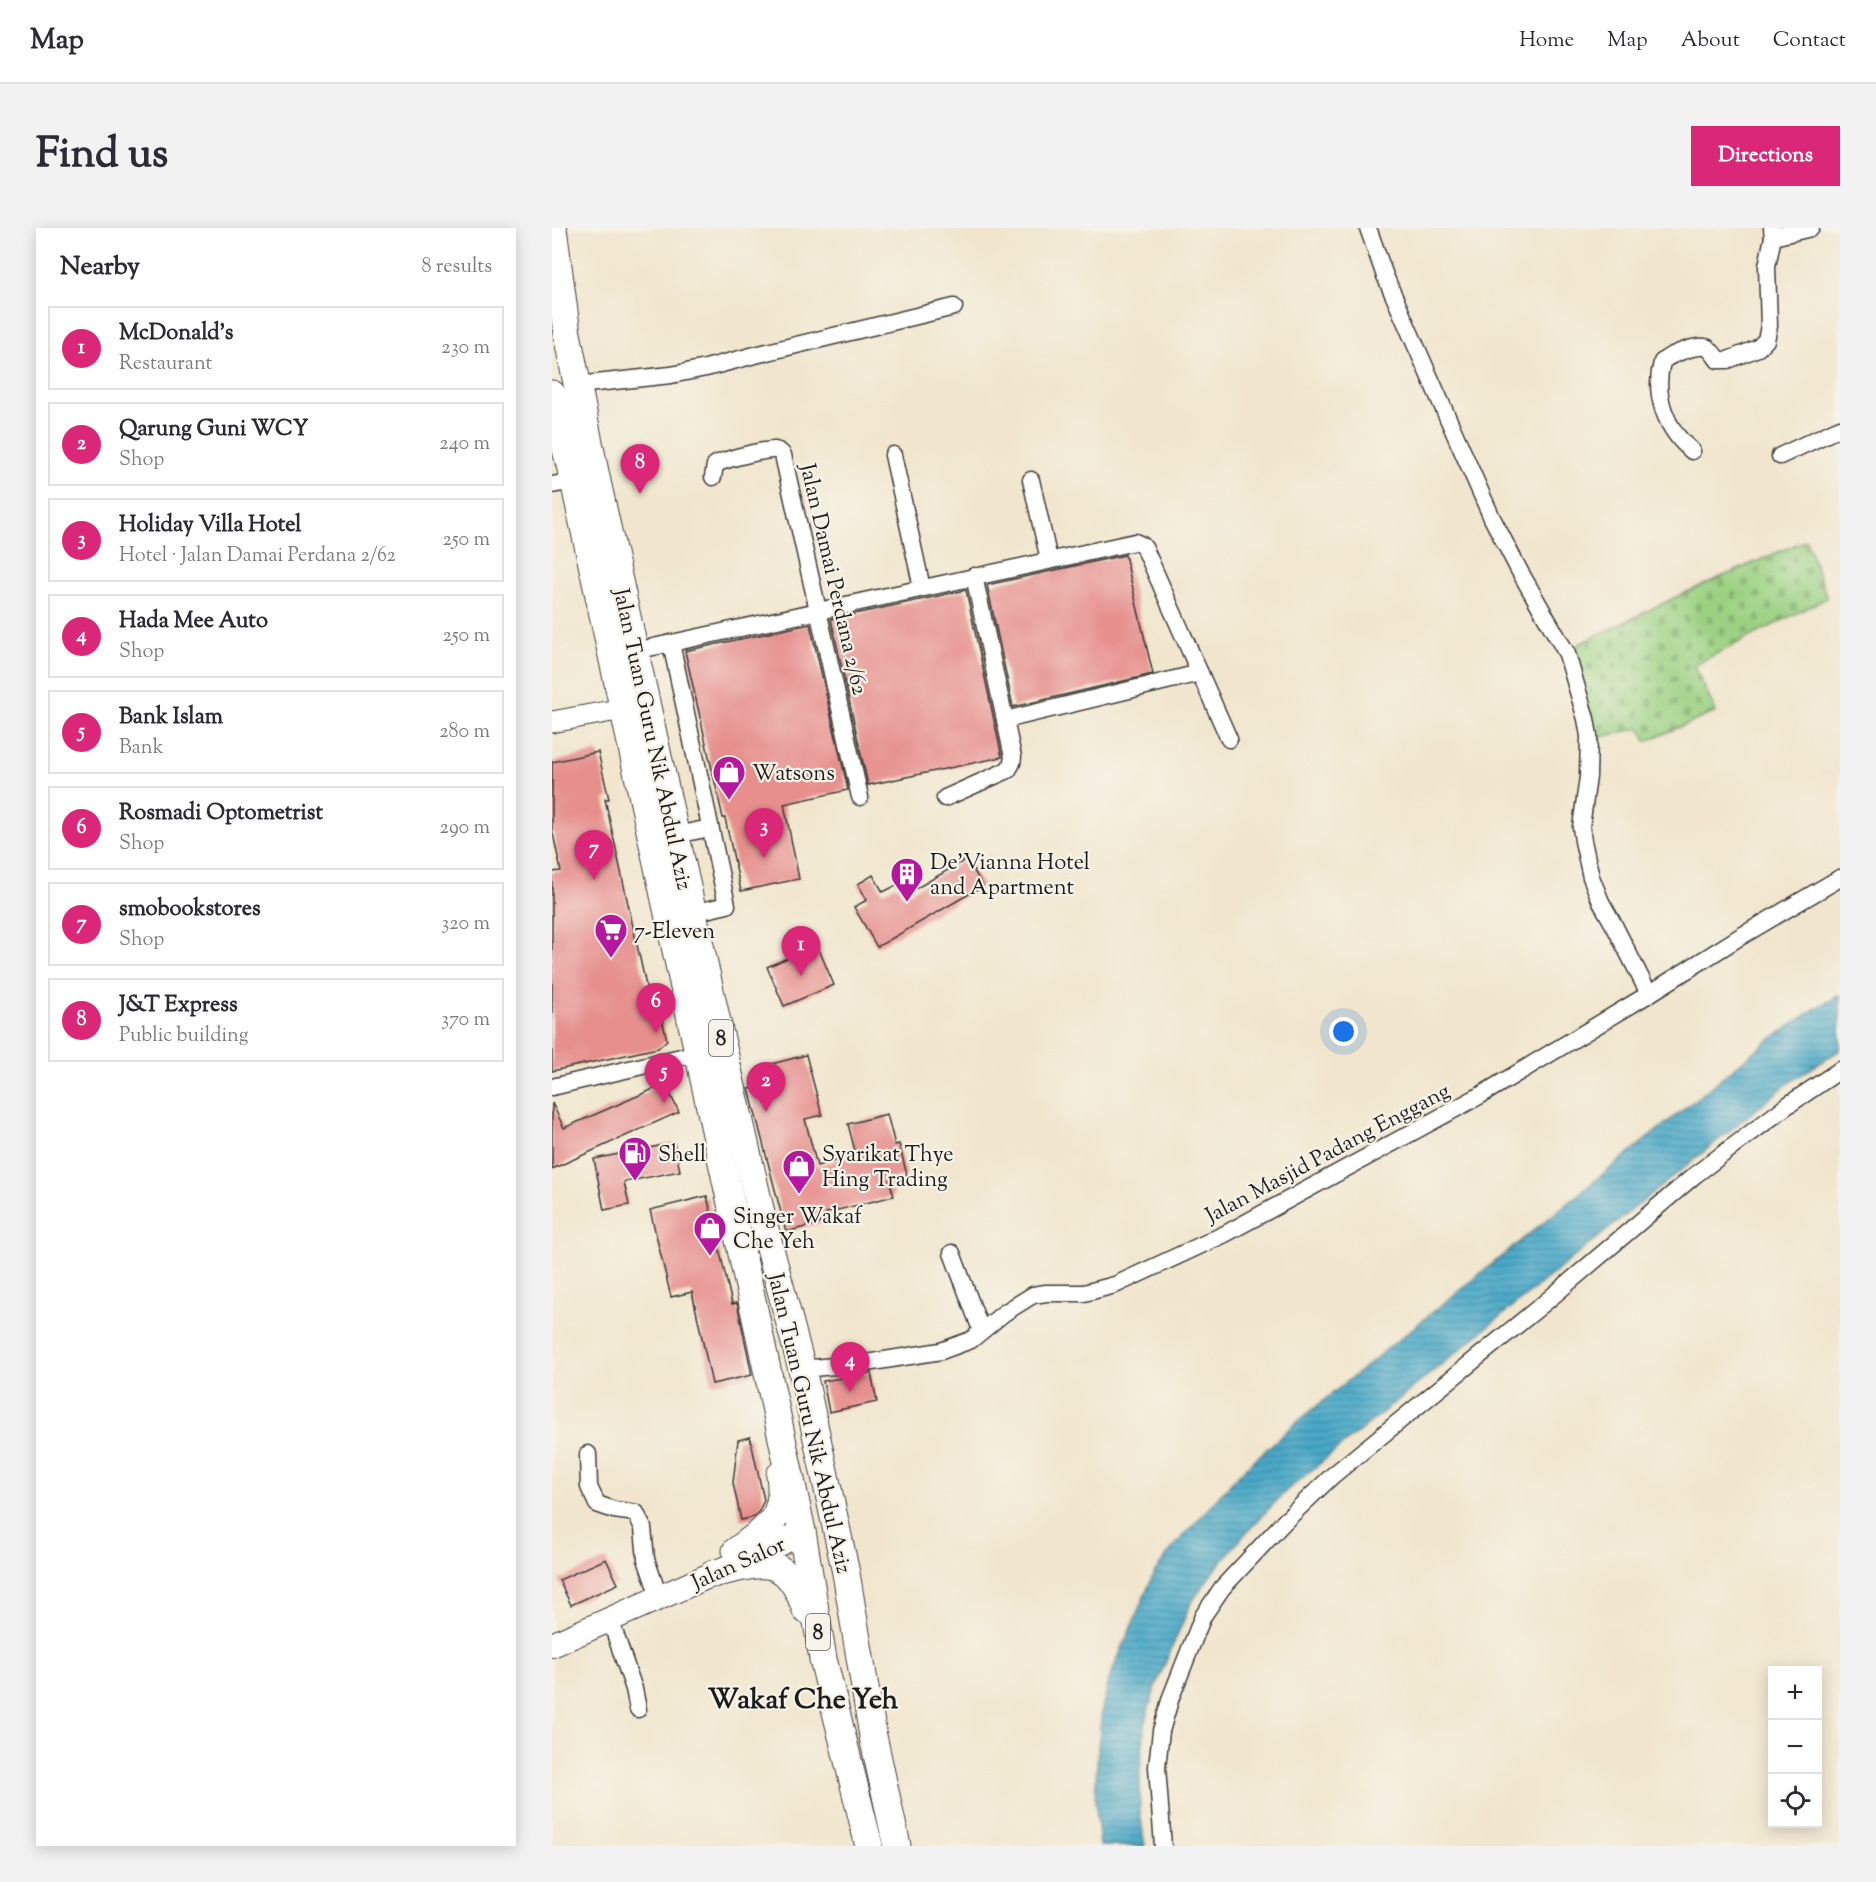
<!DOCTYPE html>
<html lang="en">
<head>
<meta charset="utf-8">
<style>
  :root { --surface:#fff; --page:#f2f2f3; --text:#2b2b33; --muted:#7c7c81; --line:#e1e1e2; --accent:#db2777 }
  body { margin:0; font-family:"Sorts Mill Goudy",serif; background:var(--page); color:var(--text) }
  .controls { position:absolute; right:18px; bottom:18px; display:grid; overflow:hidden; border-radius:0px; box-shadow:0 3px 15px #0003 }
  .controls button { width:54px; height:54px; display:grid; place-items:center; padding:0; border:0; border-bottom:2px solid var(--line); background:var(--surface); color:var(--text); font:30px sans-serif }
  .you { position:absolute; left:792px; top:804px; width:21px; height:21px; margin:-15px; border:4px solid #fff; border-radius:50%; background:#1a73e8; box-shadow:0 0 0 9px #1a73e833 }
  .badge { display:grid; place-items:center; width:39px; height:39px; border-radius:50%; background:var(--accent); color:#fff; font-size:20px; font-weight:700 }
  .pin { position:absolute; translate:-50% -50px; filter:drop-shadow(0 2px 3px #0008) }
  .pin::after { content:''; position:absolute; top:32px; width:21px; height:18px; background:inherit; clip-path:polygon(0 0,100% 0,50% 100%) }
  .list { margin:0; padding:0; list-style:none }
  h2 { display:flex; justify-content:space-between; align-items:center; height:78px; margin:0; padding:0 24px; font-size:26px }
  h2 small { font-size:20px; font-weight:400; color:var(--muted) }
  .list li { display:grid; grid-template-columns:39px 1fr auto; gap:18px; align-items:center; box-sizing:border-box; height:84px; margin:0 12px 12px; padding:0 12px; border:2px solid var(--line); border-radius:0px }
  .list b { display:block; font-size:22px; white-space:nowrap }
  .list p { margin:0; font-size:20px; white-space:nowrap; color:var(--muted) }
  .list em { font-size:20px; font-style:normal; color:var(--muted) }
  .icon { flex:none; width:33px; height:33px; fill:none; stroke:currentColor; stroke-width:2; stroke-linecap:round; stroke-linejoin:round }
  .map { position:relative; flex:none; width:1288px; height:1618px; overflow:hidden; border-radius:0px }
  header { display:flex; align-items:center; gap:36px; box-sizing:border-box; height:84px; padding:0 30px; background:var(--surface); border-bottom:2px solid var(--line) }
  header strong { font-size:28px }
  nav { display:flex; gap:33px; margin-inline-start:auto; font-size:21px }
  .intro { display:flex; align-items:center; justify-content:space-between; box-sizing:border-box; height:144px; padding:0 36px }
  h1 { margin:0; font-size:42px }
  .button { padding:15px 27px; border-radius:0px; background:var(--accent); color:#fff; font-size:21px; font-weight:700 }
  main { display:flex; gap:36px; padding:0 36px }
  aside { flex:1; background:var(--surface); border-radius:0px; box-shadow:0 3px 15px #0003 }
  .map>svg:first-child { display:block }
</style>
</head>
<body>
<header>
<strong>Map</strong>
<nav><a>Home</a><a>Map</a><a>About</a><a>Contact</a></nav>
</header>
<div class="intro"><h1>Find us</h1><a class="button">Directions</a></div>
<main>
<aside>
<h2>Nearby<small>8 results</small></h2>
<ul class="list">
<li><span class="badge">1</span><div><b>McDonald's</b><p>Restaurant</p></div><em>230 m</em></li>
<li><span class="badge">2</span><div><b>Qarung Guni WCY</b><p>Shop</p></div><em>240 m</em></li>
<li><span class="badge">3</span><div><b>Holiday Villa Hotel</b><p>Hotel · Jalan Damai Perdana 2/62</p></div><em>250 m</em></li>
<li><span class="badge">4</span><div><b>Hada Mee Auto</b><p>Shop</p></div><em>250 m</em></li>
<li><span class="badge">5</span><div><b>Bank Islam</b><p>Bank</p></div><em>280 m</em></li>
<li><span class="badge">6</span><div><b>Rosmadi Optometrist</b><p>Shop</p></div><em>290 m</em></li>
<li><span class="badge">7</span><div><b>smobookstores</b><p>Shop</p></div><em>320 m</em></li>
<li><span class="badge">8</span><div><b>J&amp;T Express</b><p>Public building</p></div><em>370 m</em></li>
</ul>
</aside>
<div class="map">
<svg width="1288" height="1618" viewBox="0 0 1288 1618">
  <defs>
    <pattern id="cemetery-stones" width="16" height="16" patternUnits="userSpaceOnUse" patternTransform="scale(1.5)"><rect width="16" height="16" fill="#9bd183"/><path d="M2 7V4a2 2 0 0 1 4 0v3zM10 15v-3a2 2 0 0 1 4 0v3z" fill="#85b371"/></pattern>
    <pattern id="water-rules" width="6" height="5" patternUnits="userSpaceOnUse" patternTransform="scale(1.5)"><rect width="6" height="5" fill="#48a8c7"/><path d="M0 2.5h6" fill="none" stroke="#3b88a1"/></pattern>
  </defs>
  <rect width="100%" height="100%" fill="#f7f3e8"/>
  <filter id="ink" filterUnits="userSpaceOnUse"><feTurbulence type="fractalNoise" baseFrequency=".0167" numOctaves="2"/><feDisplacementMap in="SourceGraphic" scale="12" xChannelSelector="R" yChannelSelector="G"/><feConvolveMatrix kernelMatrix="1 2 1 2 8 2 1 2 1" color-interpolation-filters="sRGB"/></filter>
  <filter id="wash" filterUnits="userSpaceOnUse"><feTurbulence type="fractalNoise" baseFrequency=".008" numOctaves="4" result="noise"/><feDisplacementMap in="SourceGraphic" scale="24" xChannelSelector="R" yChannelSelector="G"/><feGaussianBlur stdDeviation="1.35" result="paint"/><feColorMatrix in="noise" values="0 0 0 0 0 0 0 0 0 0 0 0 0 0 0 0 0 1.4 0 .05"/><feComposite in="paint" operator="in"/></filter>
  <g filter="url(#wash)">
    <rect width="100%" height="100%" fill="#f1e6cd"/>
    <path fill="url(#cemetery-stones)" stroke="#5c7650" stroke-width="1.5" d="M 1254,312 L 1275,370 L 1142,437 L 1164,484 L 1094,513 L 1088,500 L 1044,510 L 1017,421 L 1128,367 Z"/>
    <path fill="url(#water-rules)" stroke="#326272" stroke-width="1.5" d="M 1288,767 L 1288,822 L 1238,854 L 975,1067 L 733,1264 L 693,1306 L 661,1344 L 639,1375 L 606,1452 L 594,1489 L 588,1541 L 588,1584 L 593,1618 L 548,1618 L 543,1572 L 545,1530 L 550,1481 L 558,1449 L 602,1345 L 619,1322 L 689,1244 L 745,1194 L 1213,815 L 1261,782 Z"/>
    <g id="blocks">
      <g fill="#e68f8d">
        <path d="M 573,327 L 601,446 L 461,479 L 435,357 Z"/>
        <path d="M 414,362 L 450,529 L 316,557 L 279,391 Z"/>
        <path d="M 258,396 L 296,562 L 232,576 L 247,651 L 189,663 L 173,590 L 171,590 L 133,423 Z"/>
        <path d="M 46,524 L 57,571 L 53,571 L 96,767 L 104,766 L 115,812 L 106,820 L 0,843 L 0,644 L 9,643 L 0,601 L 0,534 Z"/>
        <path d="M 415,631 L 431,658 L 325,719 L 302,679 L 315,672 L 306,656 L 321,647 L 331,664 L 345,657 L 351,668 Z"/>
        <path d="M 265,717 L 282,757 L 232,778 L 215,739 Z"/>
        <path d="M 254,827 L 270,887 L 253,891 L 265,938 L 304,927 L 296,896 L 335,886 L 343,917 L 347,916 L 355,947 L 337,952 L 342,968 L 274,985 L 276,993 L 234,1004 L 197,861 L 217,856 L 212,838 Z"/>
        <path d="M 113,856 L 127,884 L 0,941 L 0,875 L 12,900 Z"/>
        <path d="M 122,915 L 128,943 L 72,954 L 77,977 L 52,982 L 42,931 Z"/>
        <path d="M 155,968 L 180,1076 L 185,1075 L 200,1147 L 160,1156 L 140,1064 L 119,1069 L 98,982 Z"/>
        <path d="M 319,1145 L 325,1174 L 277,1184 L 271,1153 Z"/>
        <path d="M 198,1209 L 212,1272 L 207,1283 L 202,1289 L 189,1292 L 181,1255 L 186,1212 Z"/>
        <path d="M 54,1331 L 66,1356 L 19,1377 L 7,1352 Z"/>
      </g>
    </g>
  </g>
  <g filter="url(#ink)">
    <use href="#blocks" fill-opacity="0" stroke="#3c3a37" stroke-width="1.5"/>
    <g fill="none" stroke-linecap="round" stroke-linejoin="round">
      <g stroke="#3c3a37" stroke-width="19">
        <g id="minor">
          <path d="M 816,0 L 833,48 L 940,290 L 967,342 L 1015,426 L 1034,491 L 1037,508 L 1036,549 L 1029,599 L 1031,613 L 1039,649 L 1049,674 L 1063,699 L 1097,766"/>
          <path d="M 1220,0 L 1221,9 L 1259,0"/>
          <path d="M 25,157 L 119,147 L 154,140 L 203,127 L 402,79"/>
          <path d="M 1140,223 C 1114,202 1101,167 1110,134 C 1116,127 1148,115 1156,120 C 1160,123 1163,128 1166,132 L 1176,132 L 1206,120 L 1214,112 L 1217,98 L 1215,38 L 1221,9"/>
          <path d="M 341,227 L 370,360"/>
          <path d="M 1228,228 L 1288,200"/>
          <path d="M 161,249 L 163,237 C 169,232 214,221 223,222 C 228,223 228,224 231,227 L 308,569"/>
          <path d="M 479,252 L 497,332"/>
          <path d="M 0,257 L 22,253"/>
          <path d="M 422,348 L 453,492"/>
          <path d="M 119,415 L 175,677 L 141,685"/>
          <path d="M 83,423 L 583,314 L 590,317 L 593,321 L 677,511"/>
          <path d="M 393,570 L 456,542 L 460,535 L 461,529 L 453,492 L 648,445"/>
          <path d="M 124,607 L 158,600"/>
          <path d="M 0,859 L 146,825"/>
          <path d="M 400,1025 L 429,1102"/>
          <path d="M 250,1141 L 314,1135 L 389,1123 L 419,1112 L 452,1085 L 481,1067 L 494,1065 L 532,1065 L 563,1057 L 673,1006 L 929,867 L 1097,766 L 1186,710 L 1288,650"/>
          <path d="M 36,1226 L 37,1259 L 45,1276 L 62,1282 L 84,1285 L 91,1300 L 94,1331 L 107,1369"/>
          <path d="M 58,1391 L 82,1461 L 86,1481"/>
          <path d="M 611,1618 L 605,1539 L 609,1503 L 619,1469 L 651,1388 L 670,1360 L 731,1295 L 780,1248 L 996,1072 L 1143,947 L 1236,877 L 1288,842"/>
        </g>
      </g>
      <g stroke="#3c3a37" stroke-width="23">
        <path id="tertiary" d="M 0,494 L 71,481"/>
      </g>
      <g stroke="#3c3a37" stroke-width="26">
        <path id="secondary" d="M 0,1417 L 161,1346 L 229,1315 L 250,1303"/>
      </g>
      <g stroke="#3c3a37" stroke-width="29">
        <g id="primary">
          <path d="M 1,0 L 15,106 L 44,249 L 163,785 L 211,994 L 250,1141 L 294,1345 L 321,1508 L 345,1618"/>
          <path d="M 0,166 L 22,253 L 218,1155 L 250,1303 L 271,1431 L 317,1618"/>
          <path d="M 184,1323 C 216,1299 234,1291 228,1247"/>
          <path d="M 161,1346 C 211,1334 234,1324 254,1382"/>
        </g>
      </g>
      <use href="#minor" stroke="#fff" stroke-width="16"/>
      <use href="#tertiary" stroke="#fff" stroke-width="21"/>
      <use href="#secondary" stroke="#fff" stroke-width="24"/>
      <use href="#primary" stroke="#fff" stroke-width="27"/>
    </g>
  </g>
  <defs>
    <g id="shop-pin" transform="scale(1.725)"><path d="M0 17L-7.5 6A9.5 9.5 0 1 1 7.5 6Z" fill="#b5179e" stroke="#f7f3e8"/><path d="M-5-2.5h2.3a2.7 3.5 0 0 1 5.4 0H5L5.5 6h-11ZM-1.5-2.5h3a1.5 2.3 0 0 0-3 0Z" fill="#fff"/></g>
    <g id="building-pin" transform="scale(1.725)"><path d="M0 17L-7.5 6A9.5 9.5 0 1 1 7.5 6Z" fill="#b5179e" stroke="#f7f3e8"/><path d="M-4-6H4V6H1V3H-1V6H-4ZM-2.5-4.3h1.7v1.8h-1.7ZM.8-4.3h1.7v1.8H.8ZM-2.5-1h1.7V.8h-1.7ZM.8-1h1.7V.8H.8Z" fill="#fff"/></g>
    <g id="supermarket-pin" transform="scale(1.725)"><path d="M0 17L-7.5 6A9.5 9.5 0 1 1 7.5 6Z" fill="#b5179e" stroke="#f7f3e8"/><path d="M-6-5.5h2.5l.6 2H6L4.5 2H-2.5L-4.4-4H-6ZM-1.5 3.2a1.3 1.3 0 1 0 .1 0ZM3 3.2a1.3 1.3 0 1 0 .1 0Z" fill="#fff"/></g>
    <g id="fuel-pin" transform="scale(1.725)"><path d="M0 17L-7.5 6A9.5 9.5 0 1 1 7.5 6Z" fill="#b5179e" stroke="#f7f3e8"/><path d="M-5.5-6h7V0h2V4h1.3V-2.5L3-4.5l.8-.8L6-3V5H2.5V1h-1V6h-7ZM-4.2-4.7v3.2H.2V-4.7Z" fill="#fff"/></g>
  </defs>
  <g fill-rule="evenodd">
    <use href="#shop-pin" x="177" y="544"/>
    <use href="#building-pin" x="355" y="646"/>
    <use href="#supermarket-pin" x="59" y="702"/>
    <use href="#fuel-pin" x="83" y="925"/>
    <use href="#shop-pin" x="247" y="938"/>
    <use href="#shop-pin" x="158" y="1000"/>
  </g>
  <g text-anchor="middle" stroke-width="4.5" stroke-linejoin="round" paint-order="stroke">
    <g fill="#f7f3e8" stroke="#5e5c59" stroke-width="1.5">
      <rect x="157" y="792" width="24" height="36" rx="4.5"/>
      <rect x="254" y="1386" width="24" height="36" rx="4.5"/>
    </g>
    <g font-size="21" font-weight="bold" fill="#1c1c1c">
      <text x="169" y="817">8</text>
      <text x="266" y="1411">8</text>
    </g>
    <g font-size="22" fill="#1c1c1c" stroke="#f7f3e8">
      <text transform="translate(283 351) rotate(77)" y="8">Jalan Damai Perdana 2/62</text>
      <text transform="translate(102 511) rotate(78)" y="8">Jalan Tuan Guru Nik Abdul Aziz</text>
      <text transform="translate(775 924) rotate(-28)" y="8">Jalan Masjid Padang Enggang</text>
      <text transform="translate(259 1195) rotate(77)" y="8">Jalan Tuan Guru Nik Abdul Aziz</text>
      <text transform="translate(186 1334) rotate(-24)" y="8">Jalan Salor</text>
    </g>
    <g font-size="22" fill="#1c1c1c" stroke="#f7f3e8" text-anchor="start">
      <text x="200" y="552">Watsons</text>
      <text x="378" y="641">De'Vianna Hotel<tspan x="378" dy="25">and Apartment</tspan></text>
      <text x="82" y="710">7-Eleven</text>
      <text x="106" y="933">Shell</text>
      <text x="270" y="933">Syarikat Thye<tspan x="270" dy="25">Hing Trading</tspan></text>
      <text x="181" y="995">Singer Wakaf<tspan x="181" dy="25">Che Yeh</tspan></text>
    </g>
    <g font-size="28" font-weight="bold" fill="#1c1c1c" stroke="#f7f3e8">
      <text x="251" y="1480">Wakaf Che Yeh</text>
    </g>
  </g>
</svg>
<div class="controls">
<button>+</button>
<button>−</button>
<button><svg class="icon" aria-label="locate" viewBox="0 0 24 24"><circle cx="12" cy="12" r="6"/><path d="M12 2v4M12 18v4M2 12h4M18 12h4"/></svg></button>
</div>
<div class="you"></div>
<div class="pin badge" style="left:249px;top:748px">1</div>
<div class="pin badge" style="left:214px;top:884px">2</div>
<div class="pin badge" style="left:212px;top:630px">3</div>
<div class="pin badge" style="left:298px;top:1164px">4</div>
<div class="pin badge" style="left:112px;top:875px">5</div>
<div class="pin badge" style="left:104px;top:805px">6</div>
<div class="pin badge" style="left:42px;top:652px">7</div>
<div class="pin badge" style="left:88px;top:266px">8</div>
</div>
</main>
</body>
</html>
